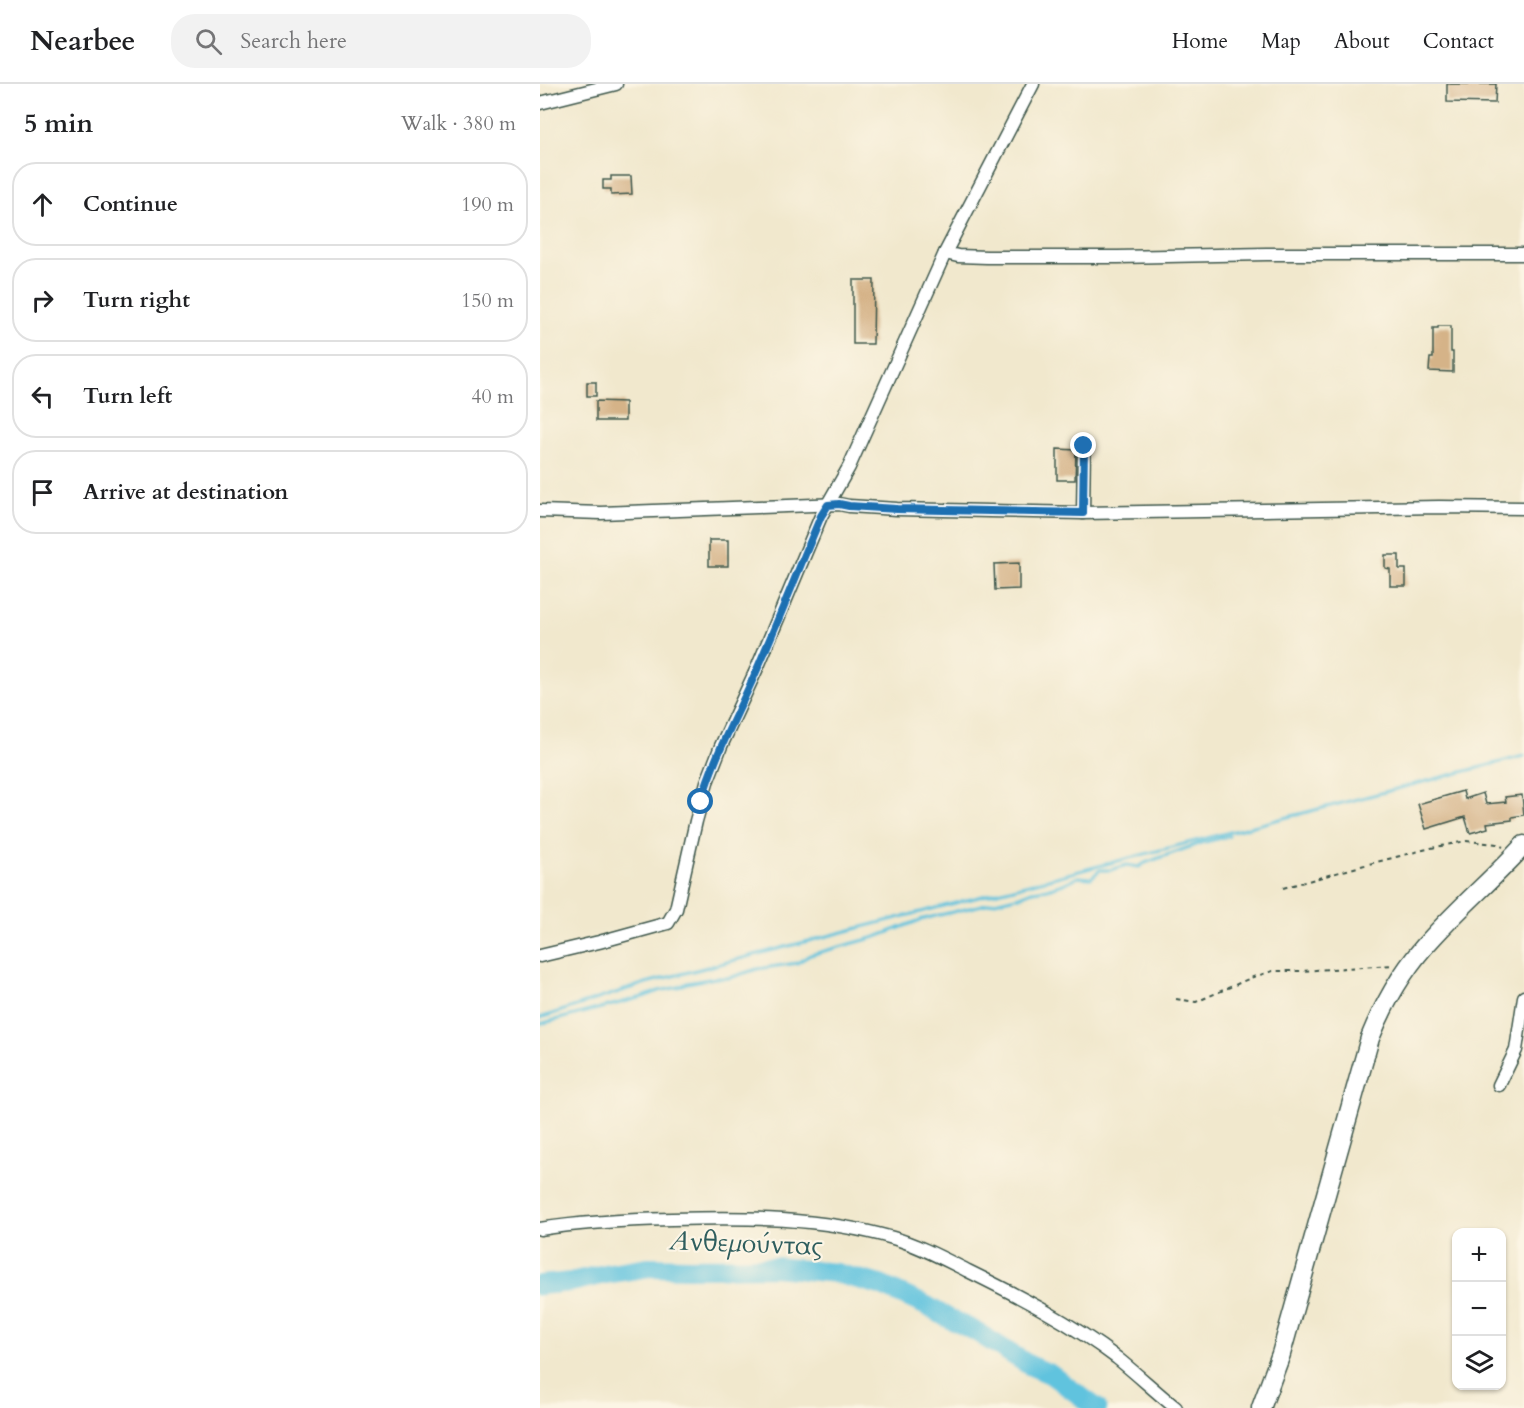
<!DOCTYPE html>
<html lang="en">
<head>
<meta charset="utf-8">
<style>
  :root { --surface:#fff; --page:#f2f2f2; --text:#202124; --muted:#757577; --line:#e0e0e0 }
  body { margin:0; font-family:Cardo,serif; background:var(--page); color:var(--text) }
  .controls { position:absolute; right:18px; bottom:18px; display:grid; overflow:hidden; border-radius:12px; box-shadow:0 2px 4px #0004 }
  .controls button { width:54px; height:54px; display:grid; place-items:center; padding:0; border:0; border-bottom:2px solid var(--line); background:var(--surface); color:var(--text); font:30px sans-serif }
  .stop { position:absolute; width:18px; height:18px; margin:-14px; border:4px solid #1f6fb2; border-radius:50%; background:#fff }
  .stop.end { background:#1f6fb2; border-color:#fff; box-shadow:0 2px 6px #0008 }
  .list { margin:0; padding:0; list-style:none }
  h2 { display:flex; justify-content:space-between; align-items:center; height:78px; margin:0; padding:0 24px; font-size:26px }
  h2 small { font-size:20px; font-weight:400; color:var(--muted) }
  .list li { display:grid; grid-template-columns:39px 1fr auto; gap:18px; align-items:center; box-sizing:border-box; height:84px; margin:0 12px 12px; padding:0 12px; border:2px solid var(--line); border-radius:24px }
  .list b { display:block; font-size:22px; white-space:nowrap }
  .list em { font-size:20px; font-style:normal; color:var(--muted) }
  .icon { flex:none; width:33px; height:33px; fill:none; stroke:currentColor; stroke-width:2; stroke-linecap:round; stroke-linejoin:round }
  .map { position:relative; flex:none; width:984px; height:1324px; overflow:hidden }
  header { display:flex; align-items:center; gap:36px; box-sizing:border-box; height:84px; padding:0 30px; background:var(--surface); border-bottom:2px solid var(--line) }
  header strong { font-size:28px }
  nav { display:flex; gap:33px; margin-inline-start:auto; font-size:21px }
  .search { width:420px; height:54px; background:var(--page); display:flex; align-items:center; gap:15px; box-sizing:border-box; padding:0 21px; border-radius:24px; color:var(--muted); font-size:22px }
  main { display:flex }
  aside { flex:1; background:var(--surface) }
  .map>svg:first-child { display:block }
</style>
</head>
<body>
<header>
<strong>Nearbee</strong>
<div class="search"><svg class="icon" aria-label="search" viewBox="0 0 24 24"><circle cx="10" cy="10" r="6"/><path d="M15 15l6 6"/></svg>Search here</div>
<nav><a>Home</a><a>Map</a><a>About</a><a>Contact</a></nav>
</header>
<main>
<aside>
<h2>5 min<small>Walk · 380 m</small></h2>
<ul class="list">
<li><svg class="icon" aria-label="ahead" viewBox="0 0 24 24"><path d="M12 20V5M6 11l6-6 6 6"/></svg><div><b>Continue</b></div><em>190 m</em></li>
<li><svg class="icon" aria-label="right" viewBox="0 0 24 24"><path d="M7 20v-9h11M14 6l5 5-5 5"/></svg><div><b>Turn right</b></div><em>150 m</em></li>
<li><svg class="icon" aria-label="left" viewBox="0 0 24 24"><path d="M17 20v-9H6M10 6l-5 5 5 5"/></svg><div><b>Turn left</b></div><em>40 m</em></li>
<li><svg class="icon" aria-label="arrive" viewBox="0 0 24 24"><path d="M6 21V4h12l-3 4 3 4H6"/></svg><div><b>Arrive at destination</b></div></li>
</ul>
</aside>
<div class="map">
<svg width="984" height="1324" viewBox="0 0 984 1324">
  <rect width="100%" height="100%" fill="#fcf5e5"/>
  <filter id="ink" filterUnits="userSpaceOnUse"><feTurbulence type="fractalNoise" baseFrequency=".0167" numOctaves="2"/><feDisplacementMap in="SourceGraphic" scale="12" xChannelSelector="R" yChannelSelector="G"/><feConvolveMatrix kernelMatrix="1 2 1 2 8 2 1 2 1" color-interpolation-filters="sRGB"/></filter>
  <filter id="wash" filterUnits="userSpaceOnUse"><feTurbulence type="fractalNoise" baseFrequency=".008" numOctaves="4" result="noise"/><feDisplacementMap in="SourceGraphic" scale="24" xChannelSelector="R" yChannelSelector="G"/><feGaussianBlur stdDeviation="1.35" result="paint"/><feColorMatrix in="noise" values="0 0 0 0 0 0 0 0 0 0 0 0 0 0 0 0 0 1.4 0 .05"/><feComposite in="paint" operator="in"/></filter>
  <g filter="url(#wash)">
    <rect width="100%" height="100%" fill="#f1e8cd"/>
    <g fill="none" stroke-linecap="round" stroke-linejoin="round">
      <g stroke="#60c3de" stroke-width="3">
        <path d="M 0,934 L 106,899 L 984,672"/>
        <path d="M 0,940 L 103,913 L 119,907 L 139,903 L 147,899 L 175,894 L 189,894 L 217,885 L 257,879 L 270,871 L 336,853 L 383,835 L 480,812 L 492,807 L 507,805 L 523,800 L 538,793 L 551,794 L 560,786 L 571,786 L 587,781 L 599,783 L 605,779 L 661,759 L 689,752"/>
        <path d="M 0,1210 L 31,1198"/>
      </g>
      <path stroke="#60c3de" stroke-width="20" d="M 0,1201 L 31,1198 L 65,1190 L 109,1183 L 149,1184 L 235,1183 L 296,1189 L 340,1201 L 387,1222 L 406,1233 L 435,1247 L 489,1281 L 510,1290 L 557,1324"/>
    </g>
    <g id="blocks">
      <g fill="#d5b388">
        <path d="M 907,0 L 956,0 L 955,19 L 907,18 Z"/>
        <path d="M 71,92 L 91,92 L 92,110 L 71,111 L 71,105 L 63,105 L 63,96 L 71,96 Z"/>
        <path d="M 313,196 L 334,196 L 333,260 L 313,260 Z"/>
        <path d="M 898,242 L 911,242 L 911,268 L 913,268 L 913,288 L 889,287 L 890,274 L 893,274 L 893,244 L 898,244 Z"/>
        <rect x="47" y="298" width="9" height="14"/>
        <path d="M 56,317 L 85,318 L 85,337 L 56,337 Z"/>
        <path d="M 517,365 L 536,366 L 535,396 L 517,396 Z"/>
        <rect x="169" y="456" width="19" height="26"/>
        <path d="M 845,471 L 859,471 L 859,485 L 866,485 L 866,502 L 850,502 L 850,485 L 845,484 Z"/>
        <path d="M 479,479 L 479,505 L 455,506 L 454,480 Z"/>
        <path d="M 923,707 L 925,715 L 943,709 L 946,720 L 966,718 L 965,713 L 982,711 L 984,731 L 972,733 L 972,736 L 947,739 L 948,744 L 930,749 L 925,733 L 886,745 L 878,720 Z"/>
      </g>
    </g>
  </g>
  <g filter="url(#ink)">
    <use href="#blocks" fill-opacity="0" stroke="#3e574b" stroke-width="1.5"/>
    <g fill="none" stroke-linecap="round" stroke-linejoin="round">
      <g stroke="#3e574b" stroke-width="15">
        <g id="street">
          <path d="M 0,19 L 76,0"/>
          <path d="M 405,169 L 418,172 L 447,173 L 578,173 L 726,170 L 984,170"/>
          <path d="M 0,427 L 61,429 L 299,420 L 309,422 L 357,425 L 543,429 L 899,423 L 984,424"/>
          <path d="M 543,429 L 544,362"/>
          <path d="M 0,872 L 59,858 L 128,839 L 136,825 L 156,737 L 167,698 L 181,662 L 218,582 L 281,432 L 309,383 L 405,169 L 493,0"/>
          <path d="M 959,1001 L 976,966 L 984,913"/>
          <path d="M 0,1145 C 43,1138 88,1136 132,1135 C 206,1133 280,1133 353,1154 C 378,1161 404,1175 428,1187 C 479,1212 531,1239 577,1274 C 597,1290 616,1308 636,1324"/>
        </g>
      </g>
      <g stroke="#3e574b" stroke-width="21">
        <path id="secondary" d="M 721,1324 L 741,1270 L 830,954 C 845,917 865,882 893,853 C 922,821 955,793 984,761"/>
      </g>
      <g stroke="#3e574b" stroke-width="2" stroke-dasharray="4.5 4.5" stroke-linecap="butt">
        <path d="M 743,804 L 821,782 L 891,764 L 926,757 L 957,760 L 963,763"/>
        <path d="M 636,915 L 656,918 L 713,893 L 733,887 L 761,887 L 852,881"/>
      </g>
      <use href="#street" stroke="#fff" stroke-width="12"/>
      <use href="#secondary" stroke="#fff" stroke-width="18"/>
    </g>
  </g>
  <g fill="none" stroke-linecap="round" stroke-linejoin="round" filter="url(#ink)">
    <path stroke="#1f6fb2" stroke-width="8" d="M 161,718 C 175,669 199,628 219,581 C 240,532 260,482 281,432 L 288,421 L 299,420 L 309,422 L 357,425 L 543,429 L 544,362"/>
  </g>
  <g text-anchor="middle" stroke-width="4.5" stroke-linejoin="round" paint-order="stroke">
    <g font-size="27" font-style="italic" fill="#2f5e5e" stroke="#fcf5e5">
      <text transform="translate(206 1159) rotate(2)" y="9">Ανθεμούντας</text>
    </g>
  </g>
</svg>
<div class="controls">
<button>+</button>
<button>−</button>
<button><svg class="icon" aria-label="layers" viewBox="0 0 24 24"><path d="M12 4l9 5-9 5-9-5zM3 14l9 5 9-5"/></svg></button>
</div>
<div class="stop" style="left:161px;top:718px"></div>
<div class="stop end" style="left:544px;top:362px"></div>
</div>
</main>
</body>
</html>
